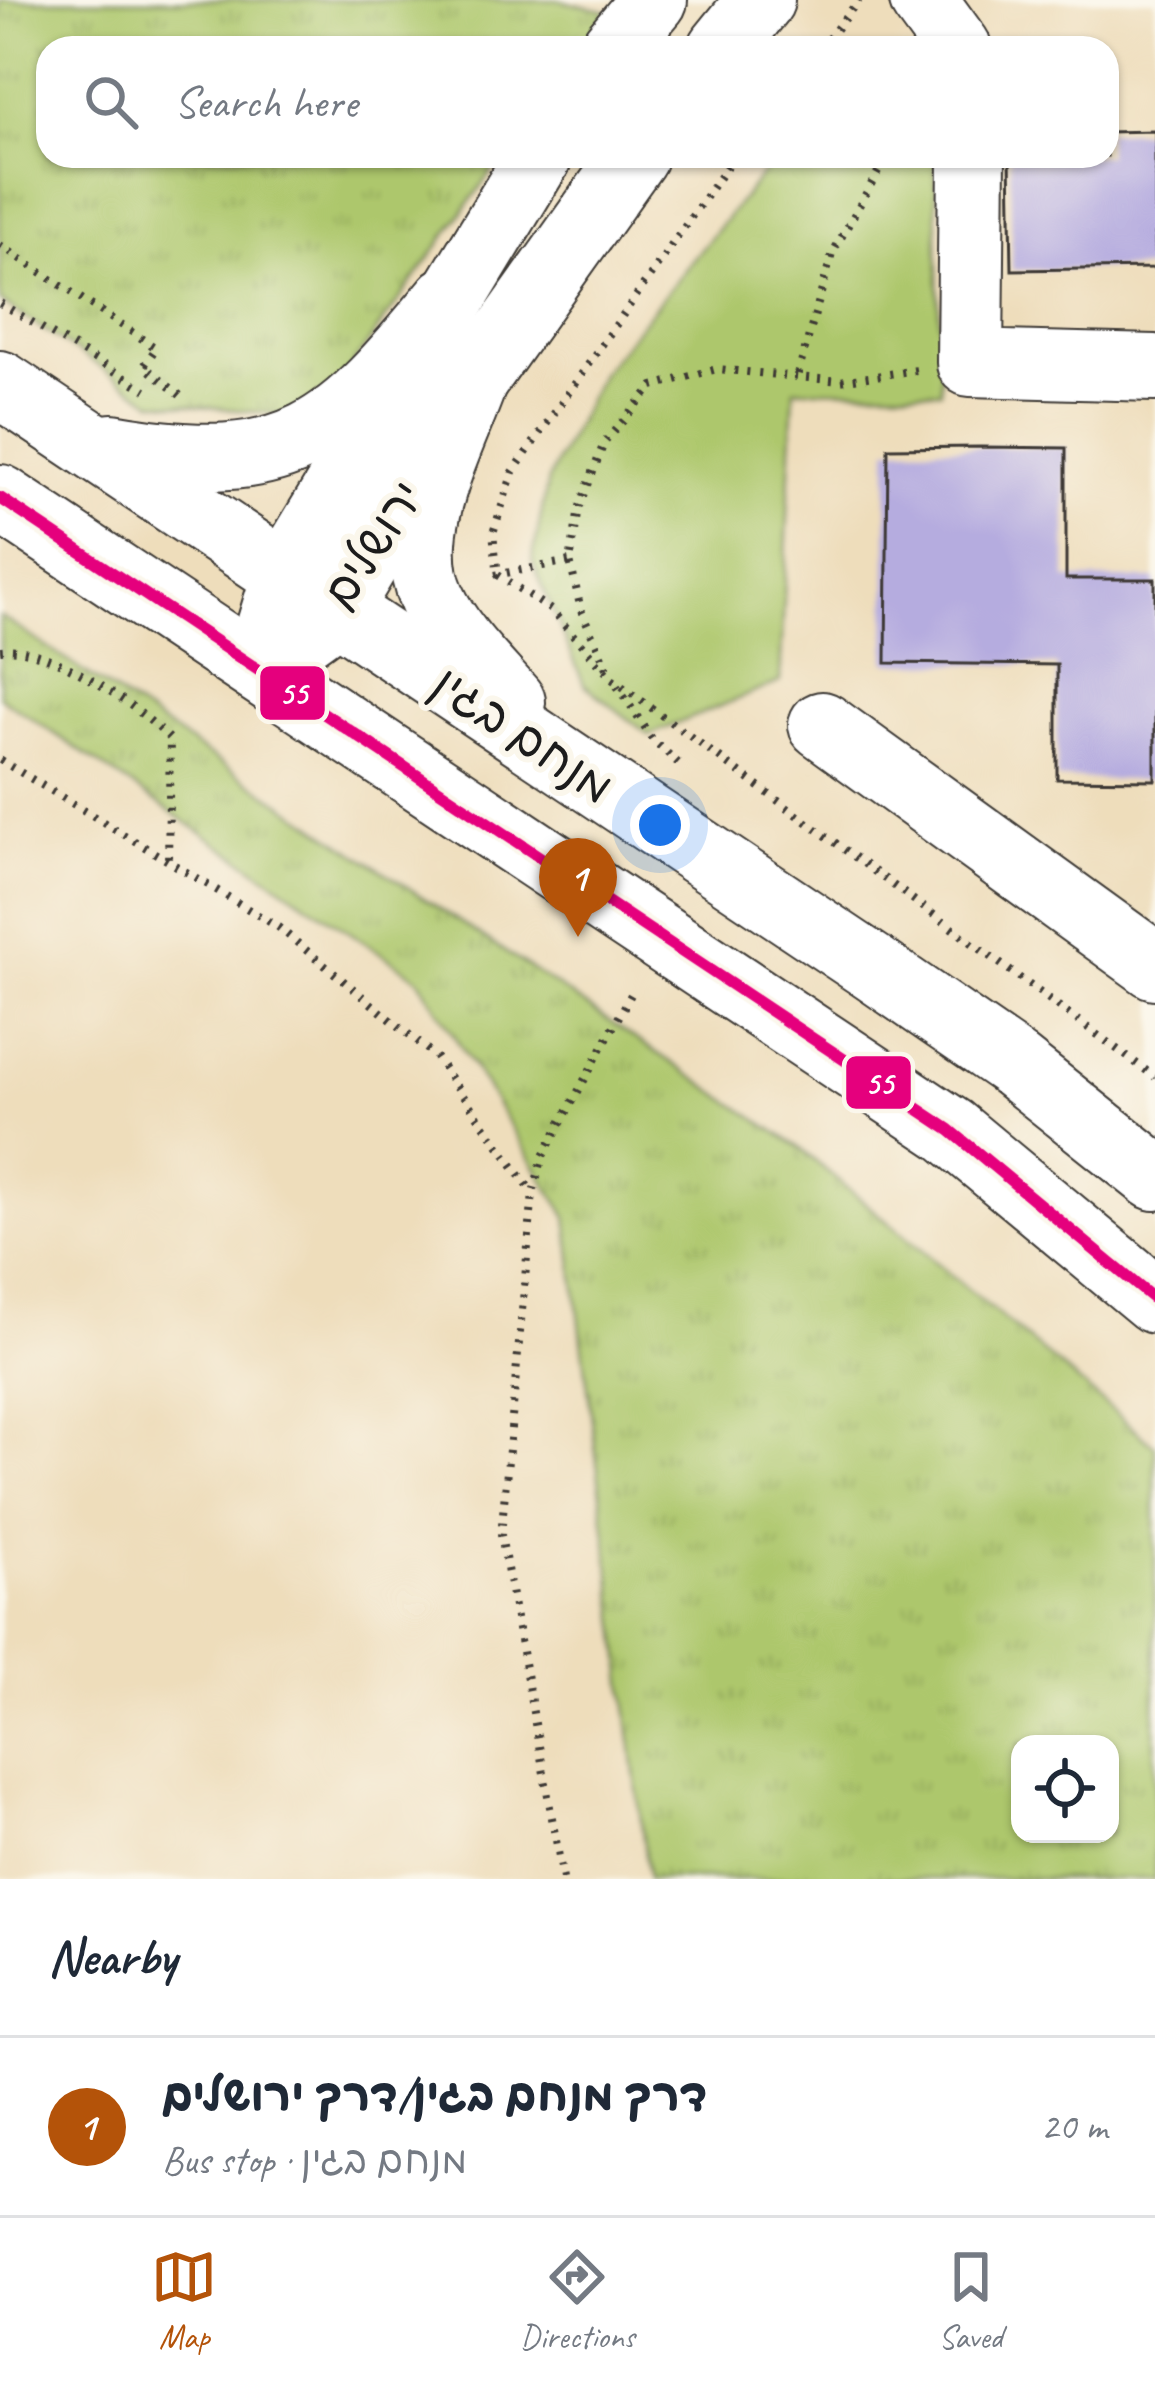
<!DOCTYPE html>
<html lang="en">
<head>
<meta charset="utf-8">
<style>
  :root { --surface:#fff; --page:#f2f2f3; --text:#1f2937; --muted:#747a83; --line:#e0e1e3; --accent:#b45309 }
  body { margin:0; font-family:Caveat,"Playpen Sans Hebrew",sans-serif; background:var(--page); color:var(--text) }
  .controls { position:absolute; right:36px; bottom:36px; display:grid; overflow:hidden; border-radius:24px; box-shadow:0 3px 9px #0004 }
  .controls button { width:108px; height:108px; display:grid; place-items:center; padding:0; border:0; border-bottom:3px solid var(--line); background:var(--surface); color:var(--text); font:60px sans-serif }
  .you { position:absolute; left:660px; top:825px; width:42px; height:42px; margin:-30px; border:9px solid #fff; border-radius:50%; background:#1a73e8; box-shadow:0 0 0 18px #1a73e833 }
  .badge { display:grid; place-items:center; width:78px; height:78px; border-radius:50%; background:var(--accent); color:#fff; font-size:39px; font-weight:700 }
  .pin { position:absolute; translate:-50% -99px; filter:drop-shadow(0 3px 6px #0008) }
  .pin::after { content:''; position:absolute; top:63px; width:42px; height:36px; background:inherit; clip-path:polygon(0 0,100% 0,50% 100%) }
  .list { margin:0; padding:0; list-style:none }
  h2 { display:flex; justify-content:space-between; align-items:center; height:156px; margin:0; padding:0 48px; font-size:51px }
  h2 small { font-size:39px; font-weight:400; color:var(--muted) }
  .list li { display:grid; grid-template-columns:78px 1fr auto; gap:36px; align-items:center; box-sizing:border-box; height:180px; padding:0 48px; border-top:3px solid var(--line) }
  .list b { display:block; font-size:45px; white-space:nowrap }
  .list p { margin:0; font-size:39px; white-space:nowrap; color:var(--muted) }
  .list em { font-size:39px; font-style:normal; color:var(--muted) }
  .icon { flex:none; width:66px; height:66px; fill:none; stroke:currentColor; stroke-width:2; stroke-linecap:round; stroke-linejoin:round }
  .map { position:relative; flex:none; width:1155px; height:1879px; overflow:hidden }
  .search { position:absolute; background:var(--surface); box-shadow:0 3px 9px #0004; left:36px; right:36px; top:36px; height:132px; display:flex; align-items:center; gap:30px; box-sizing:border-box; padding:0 42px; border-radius:36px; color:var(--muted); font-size:45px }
  .sheet { height:336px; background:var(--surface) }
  nav { display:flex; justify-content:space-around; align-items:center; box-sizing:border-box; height:168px; border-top:3px solid var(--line); background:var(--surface); font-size:33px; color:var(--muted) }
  nav a { display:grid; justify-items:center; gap:6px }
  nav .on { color:var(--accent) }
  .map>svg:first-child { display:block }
</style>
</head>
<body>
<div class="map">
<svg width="1155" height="1879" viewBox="0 0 1155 1879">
  <defs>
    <pattern id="grass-tufts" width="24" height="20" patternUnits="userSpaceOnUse" patternTransform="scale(3)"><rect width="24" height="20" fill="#adc76c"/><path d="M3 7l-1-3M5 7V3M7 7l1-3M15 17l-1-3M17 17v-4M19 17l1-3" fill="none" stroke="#94aa5d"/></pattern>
  </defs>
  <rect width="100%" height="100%" fill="#fbf7ec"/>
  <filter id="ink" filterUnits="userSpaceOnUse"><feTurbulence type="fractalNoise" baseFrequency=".00833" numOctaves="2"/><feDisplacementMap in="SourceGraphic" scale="24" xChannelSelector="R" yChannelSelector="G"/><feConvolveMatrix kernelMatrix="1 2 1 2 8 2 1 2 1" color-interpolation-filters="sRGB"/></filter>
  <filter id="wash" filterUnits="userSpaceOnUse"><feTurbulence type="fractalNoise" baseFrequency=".004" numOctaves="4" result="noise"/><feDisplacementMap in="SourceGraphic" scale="48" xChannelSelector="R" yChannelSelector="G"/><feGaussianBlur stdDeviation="2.7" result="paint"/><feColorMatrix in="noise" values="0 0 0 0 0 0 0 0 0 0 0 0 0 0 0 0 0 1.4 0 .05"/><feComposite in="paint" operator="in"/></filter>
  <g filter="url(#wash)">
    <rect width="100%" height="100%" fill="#edb"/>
    <g fill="url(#grass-tufts)" stroke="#647244" stroke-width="3" fill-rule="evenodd">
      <path d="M 0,0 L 557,0 L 608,11 L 582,48 L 48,48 L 48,156 L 503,156 L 314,418 L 152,401 L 0,301 Z"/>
      <path d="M 0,616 L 797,1146 L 1155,1446 L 1155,1879 L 648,1879 L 567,1217 L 418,978 L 0,697 ZM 1020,1744 L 1110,1744 L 1110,1834 L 1020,1834 Z"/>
    </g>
    <path fill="#adc76c" stroke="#647244" stroke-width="3" d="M 777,156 L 935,156 L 941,391 L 794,389 L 780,682 L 649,735 L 584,684 L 532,561 L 548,480 L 602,372 Z"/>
    <g id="blocks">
      <g fill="#b5acdf">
        <path d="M 1155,131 L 1155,268 L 1012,270 L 1010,156 L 1107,156 L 1107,132 Z"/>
        <path d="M 980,447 L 1066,448 L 1066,579 L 1155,579 L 1155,780 L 1057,779 L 1057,665 L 886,663 L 888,448 Z"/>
      </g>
    </g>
  </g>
  <g filter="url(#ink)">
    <use href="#blocks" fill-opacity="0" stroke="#3c3934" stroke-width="3"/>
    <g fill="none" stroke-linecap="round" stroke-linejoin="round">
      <g stroke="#3c3934" stroke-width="70">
        <g id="minor">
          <path d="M 923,0 L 958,48"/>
          <path d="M 614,48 L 654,0"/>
          <path d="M 722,48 L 761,0"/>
          <path d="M 972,156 L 970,363 L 1155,368"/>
          <path d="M 269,629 L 286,573 L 539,156"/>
          <path d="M 258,667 L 337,610 L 474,381 L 634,156"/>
          <path d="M 822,725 L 1155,966"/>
        </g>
      </g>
      <g stroke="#3c3934" stroke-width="70">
        <g id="major">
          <path d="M 474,381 C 452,444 402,531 432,598 C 449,637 485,671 512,702"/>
          <path d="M 0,384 L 872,967 L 1013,1064 L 1155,1177"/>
          <path d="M 112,447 C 293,479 337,434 448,299"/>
          <path d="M 0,498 L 950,1130 L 1155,1300"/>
        </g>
      </g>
      <g stroke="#3c3934" stroke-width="8" stroke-dasharray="3 9" stroke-linecap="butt">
        <path d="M 821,48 L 859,0"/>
        <path d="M 734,156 L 513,472 L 493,533 L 498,575 L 551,610 L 612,679 L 1155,1077"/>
        <path d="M 0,245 L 156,348 L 144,366 L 181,396"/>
        <path d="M 0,303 L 146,390"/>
        <path d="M 798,374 L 832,254 L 887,156"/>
        <path d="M 495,575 L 570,561"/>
        <path d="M 0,650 C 48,643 138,706 170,739 L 168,861"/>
        <path d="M 607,668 L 581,610 L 570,561 L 579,509 L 604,443 L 653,386 L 717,369 L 840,381 L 917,370"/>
        <path d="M 617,686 L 652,739 L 678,763"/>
        <path d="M 0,760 L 278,927 L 434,1055 L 532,1192"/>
        <path d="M 563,1879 L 501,1535 L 533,1193 L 543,1156 L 635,987"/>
      </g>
      <use href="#minor" stroke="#fff" stroke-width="66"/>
      <use href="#major" stroke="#fff" stroke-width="66"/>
      <g stroke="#fbf7ec" stroke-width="21">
        <path id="bus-1" d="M 0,498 L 950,1130 L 1155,1300"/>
      </g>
      <use href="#bus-1" stroke="#e5007d" stroke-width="12"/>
    </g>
  </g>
  <g text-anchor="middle" stroke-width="12" stroke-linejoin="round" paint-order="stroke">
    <g font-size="48" fill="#1c1c1c" stroke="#fbf7ec">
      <text transform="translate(372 544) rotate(-56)" y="17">ירושלים</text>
      <text transform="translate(523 734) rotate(34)" y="17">מנחם בגין</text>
    </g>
  </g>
  <g stroke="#fbf7ec" stroke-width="4.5">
    <rect x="258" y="664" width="69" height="58" rx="12" fill="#e5007d"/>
    <rect x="844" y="1054" width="69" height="57" rx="12" fill="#e5007d"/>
  </g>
  <g font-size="33" text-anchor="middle" font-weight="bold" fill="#fff">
    <text x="293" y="704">55</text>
    <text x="879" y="1094">55</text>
  </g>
</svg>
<div class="controls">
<button><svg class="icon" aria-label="locate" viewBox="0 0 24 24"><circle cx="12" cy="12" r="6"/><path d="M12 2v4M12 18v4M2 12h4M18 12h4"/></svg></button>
</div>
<div class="you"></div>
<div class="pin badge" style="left:578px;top:937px">1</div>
<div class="search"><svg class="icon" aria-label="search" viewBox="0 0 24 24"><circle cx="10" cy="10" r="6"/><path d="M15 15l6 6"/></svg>Search here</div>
</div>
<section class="sheet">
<h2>Nearby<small></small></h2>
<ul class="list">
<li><span class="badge">1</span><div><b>דרך מנחם בגין/דרך ירושלים</b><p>Bus stop · מנחם בגין</p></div><em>20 m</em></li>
</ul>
</section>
<nav>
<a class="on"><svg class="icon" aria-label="map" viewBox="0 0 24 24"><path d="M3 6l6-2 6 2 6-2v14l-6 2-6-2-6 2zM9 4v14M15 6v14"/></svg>Map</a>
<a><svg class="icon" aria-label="directions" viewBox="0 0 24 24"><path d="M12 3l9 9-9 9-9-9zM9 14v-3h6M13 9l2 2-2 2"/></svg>Directions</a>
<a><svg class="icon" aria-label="saved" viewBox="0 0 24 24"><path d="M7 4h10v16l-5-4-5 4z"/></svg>Saved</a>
</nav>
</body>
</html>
